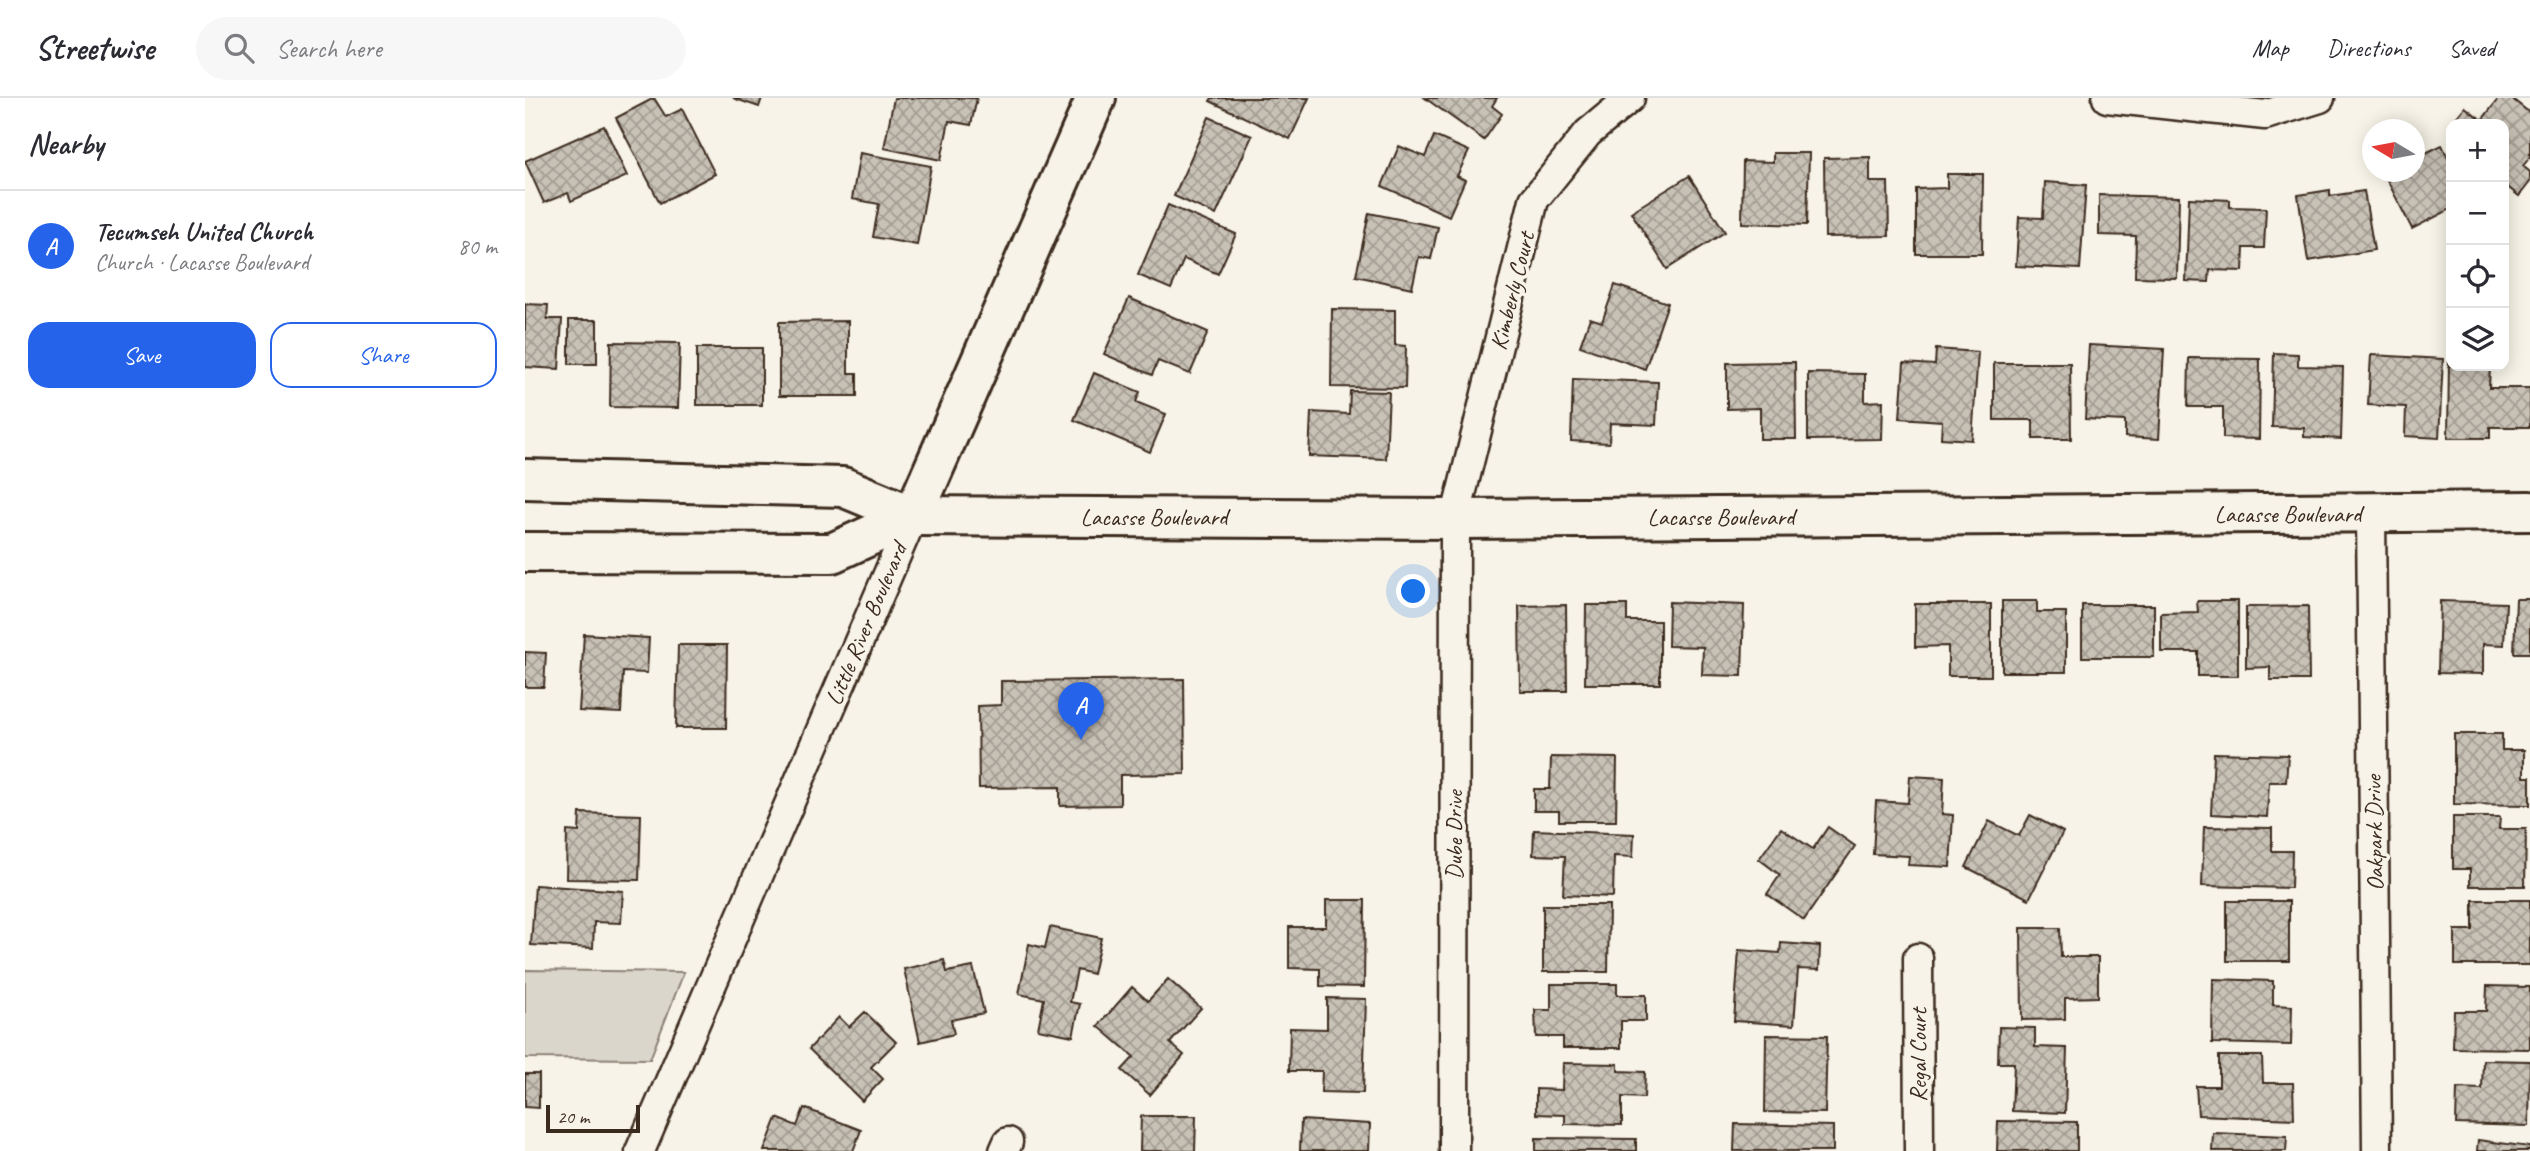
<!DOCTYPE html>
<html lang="en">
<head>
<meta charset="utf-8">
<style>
  :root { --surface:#fff; --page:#f7f7f7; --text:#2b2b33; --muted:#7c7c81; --line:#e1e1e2; --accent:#2563eb }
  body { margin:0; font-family:Caveat,sans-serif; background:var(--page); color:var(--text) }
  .controls { position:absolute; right:21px; top:21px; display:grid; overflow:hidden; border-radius:14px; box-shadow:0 4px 18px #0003 }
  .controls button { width:63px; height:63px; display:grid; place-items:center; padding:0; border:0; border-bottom:2px solid var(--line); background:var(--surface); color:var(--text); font:35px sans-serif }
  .compass { position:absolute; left:1837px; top:21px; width:63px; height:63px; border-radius:50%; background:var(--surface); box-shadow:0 4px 18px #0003; rotate:280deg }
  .scale { position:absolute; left:21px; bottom:18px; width:94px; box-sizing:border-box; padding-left:7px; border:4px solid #3b2a1e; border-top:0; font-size:19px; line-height:24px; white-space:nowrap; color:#3b2a1e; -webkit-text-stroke:5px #f7f3e8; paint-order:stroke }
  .you { position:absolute; left:889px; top:494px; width:24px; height:24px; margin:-18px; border:5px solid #fff; border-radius:50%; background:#1a73e8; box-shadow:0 0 0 10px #1a73e833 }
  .badge { display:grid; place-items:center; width:46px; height:46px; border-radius:50%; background:var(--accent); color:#fff; font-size:23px; font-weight:700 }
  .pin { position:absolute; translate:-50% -58px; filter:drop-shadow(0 2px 4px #0008) }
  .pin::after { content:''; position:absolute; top:37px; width:24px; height:21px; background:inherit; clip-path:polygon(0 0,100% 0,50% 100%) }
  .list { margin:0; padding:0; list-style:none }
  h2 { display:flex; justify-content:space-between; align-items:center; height:91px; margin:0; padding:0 28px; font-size:30px }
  h2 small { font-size:23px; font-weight:400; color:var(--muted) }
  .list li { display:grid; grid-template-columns:46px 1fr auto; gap:21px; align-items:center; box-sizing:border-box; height:112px; padding:0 28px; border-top:2px solid var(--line) }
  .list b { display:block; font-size:26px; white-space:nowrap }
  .list p { margin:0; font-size:23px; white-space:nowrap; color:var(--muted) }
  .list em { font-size:23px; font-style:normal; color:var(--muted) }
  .actions { display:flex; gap:14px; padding:21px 28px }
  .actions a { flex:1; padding:16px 0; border:2px solid var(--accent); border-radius:21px; text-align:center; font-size:24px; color:var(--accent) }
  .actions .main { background:var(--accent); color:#fff }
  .icon { flex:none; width:38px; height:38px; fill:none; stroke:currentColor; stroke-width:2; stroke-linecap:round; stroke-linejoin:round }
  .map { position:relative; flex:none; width:2005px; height:1053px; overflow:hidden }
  header { display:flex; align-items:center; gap:42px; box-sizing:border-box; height:98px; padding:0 35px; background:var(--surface); border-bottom:2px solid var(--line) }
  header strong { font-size:33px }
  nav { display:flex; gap:38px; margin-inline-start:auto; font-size:24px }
  .search { width:490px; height:63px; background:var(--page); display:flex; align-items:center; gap:18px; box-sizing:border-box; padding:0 24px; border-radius:38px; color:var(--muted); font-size:26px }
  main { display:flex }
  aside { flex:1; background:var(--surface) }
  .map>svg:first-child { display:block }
</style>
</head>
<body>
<header>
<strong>Streetwise</strong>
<div class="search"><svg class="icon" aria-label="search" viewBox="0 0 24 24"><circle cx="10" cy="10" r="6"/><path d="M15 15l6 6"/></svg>Search here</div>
<nav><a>Map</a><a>Directions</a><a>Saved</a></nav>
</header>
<main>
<aside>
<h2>Nearby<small></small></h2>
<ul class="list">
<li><span class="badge">A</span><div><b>Tecumseh United Church</b><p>Church · Lacasse Boulevard</p></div><em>80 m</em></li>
</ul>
<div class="actions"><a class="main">Save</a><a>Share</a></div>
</aside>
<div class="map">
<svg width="2005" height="1053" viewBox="0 0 2005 1053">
  <defs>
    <pattern id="building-cross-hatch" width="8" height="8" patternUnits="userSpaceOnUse" patternTransform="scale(1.75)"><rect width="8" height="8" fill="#c8c1b6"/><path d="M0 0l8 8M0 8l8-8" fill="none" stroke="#a49d93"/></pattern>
  </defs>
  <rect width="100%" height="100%" fill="#f7f3e8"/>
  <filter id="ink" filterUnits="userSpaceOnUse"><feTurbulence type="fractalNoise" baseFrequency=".0143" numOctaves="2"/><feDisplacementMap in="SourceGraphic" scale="14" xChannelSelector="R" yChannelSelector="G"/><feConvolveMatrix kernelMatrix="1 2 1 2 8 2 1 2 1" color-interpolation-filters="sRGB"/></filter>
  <g filter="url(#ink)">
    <path fill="#dbd6cb" stroke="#8b8074" stroke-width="2" d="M 0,872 L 159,874 L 125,961 L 0,960 Z"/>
    <g fill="url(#building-cross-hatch)" stroke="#3b2a1e" stroke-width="2">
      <path d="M 129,0 L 141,19 L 157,11 L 190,76 L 135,105 L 91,20 Z"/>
      <path d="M 208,0 L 237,0 L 234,9 Z"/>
      <path d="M 369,0 L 452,0 L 446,27 L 424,23 L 416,62 L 359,50 Z"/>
      <path d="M 687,0 L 784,0 L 765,41 L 685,3 Z"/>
      <path d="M 900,0 L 972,0 L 967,8 L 977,16 L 959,42 Z"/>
      <path d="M 1974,0 L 1986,0 L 2005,15 L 2005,59 L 1998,68 L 2005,74 L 2005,84 L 1994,98 L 1979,86 L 1979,26 L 1926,26 L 1940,9 L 1957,22 Z"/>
      <path d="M 684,19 L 727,38 L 691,117 L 649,98 Z"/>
      <path d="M 79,28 L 102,78 L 46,103 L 43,95 L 19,105 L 0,63 Z"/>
      <path d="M 909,38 L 944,53 L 932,78 L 940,82 L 924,118 L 857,88 L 874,48 L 900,59 Z"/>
      <path d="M 1917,47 L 1926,66 L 1926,111 L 1887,131 L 1859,76 L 1890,74 L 1890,60 Z"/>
      <path d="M 335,55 L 406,68 L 392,147 L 348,139 L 354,106 L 327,101 Z"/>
      <path d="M 1248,55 L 1284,55 L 1282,127 L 1217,125 L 1218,63 L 1248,64 Z"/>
      <path d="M 1345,59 L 1345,84 L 1363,84 L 1364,138 L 1300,139 L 1299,60 Z"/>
      <path d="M 1422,76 L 1458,76 L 1457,156 L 1391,156 L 1391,91 L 1422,90 Z"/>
      <path d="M 1164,78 L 1200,134 L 1142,171 L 1106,114 Z"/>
      <path d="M 1520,84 L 1561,87 L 1555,171 L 1491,168 L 1494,119 L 1518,120 Z"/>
      <path d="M 1805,92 L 1805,98 L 1839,93 L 1849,152 L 1783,163 L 1773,97 Z"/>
      <path d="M 1574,97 L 1654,99 L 1652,180 L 1610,179 L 1611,138 L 1574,137 Z"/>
      <path d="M 1664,100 L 1705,102 L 1705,109 L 1741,110 L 1739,150 L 1719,150 L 1718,173 L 1685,172 L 1684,184 L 1661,183 Z"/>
      <path d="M 643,107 L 711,136 L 693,176 L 659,161 L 646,191 L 613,177 Z"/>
      <path d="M 844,115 L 913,129 L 906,161 L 894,159 L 887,190 L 831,178 Z"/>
      <path d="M 1090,187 L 1143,205 L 1120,271 L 1055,248 L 1065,220 L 1077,224 Z"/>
      <path d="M 604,200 L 683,234 L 665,276 L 633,263 L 627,277 L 579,256 Z"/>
      <path d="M 0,206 L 23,207 L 22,221 L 37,221 L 34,271 L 0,269 Z"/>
      <path d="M 807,211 L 870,212 L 870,247 L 881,248 L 880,290 L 806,289 Z"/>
      <rect x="44" y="222" width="28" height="44"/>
      <path d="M 323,223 L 323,275 L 332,275 L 332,298 L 254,298 L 254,224 Z"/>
      <path d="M 86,244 L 155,245 L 153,310 L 85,309 Z"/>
      <path d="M 1564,247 L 1639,251 L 1634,341 L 1600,339 L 1600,323 L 1560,321 Z"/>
      <rect x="172" y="250" width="65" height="57"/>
      <path d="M 1411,251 L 1453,254 L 1447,342 L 1416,340 L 1417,323 L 1375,320 L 1379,265 L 1410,267 Z"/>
      <path d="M 1749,255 L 1773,256 L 1773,268 L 1818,269 L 1816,341 L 1779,339 L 1779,330 L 1747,329 Z"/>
      <path d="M 1846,257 L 1918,261 L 1914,340 L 1880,338 L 1881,309 L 1843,307 Z"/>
      <path d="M 1664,260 L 1735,261 L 1734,341 L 1698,340 L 1698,309 L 1663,309 Z"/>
      <path d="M 1924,262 L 1926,268 L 1965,268 L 1964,290 L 2005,290 L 2005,329 L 1965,329 L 1965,340 L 1923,340 Z"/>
      <path d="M 1270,264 L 1271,341 L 1235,341 L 1235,310 L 1202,311 L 1202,265 Z"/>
      <path d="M 1469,265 L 1545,265 L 1546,341 L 1508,341 L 1508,322 L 1469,322 Z"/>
      <path d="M 569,275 L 615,294 L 611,304 L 641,316 L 625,354 L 549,322 Z"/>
      <path d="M 1283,275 L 1340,276 L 1340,304 L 1358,303 L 1357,341 L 1283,342 Z"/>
      <path d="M 1048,281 L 1133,284 L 1131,327 L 1085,325 L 1084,345 L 1046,343 Z"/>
      <path d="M 825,293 L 864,294 L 861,361 L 784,358 L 786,314 L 824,316 Z"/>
      <path d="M 1991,501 L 2005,501 L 2005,555 L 1989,555 Z"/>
      <path d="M 1477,503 L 1512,503 L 1512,514 L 1541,514 L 1541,574 L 1477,574 Z"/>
      <path d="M 1672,503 L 1713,503 L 1713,578 L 1673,578 L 1673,554 L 1636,554 L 1636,515 L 1673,514 Z"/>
      <path d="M 1915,503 L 1981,505 L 1979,547 L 1958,546 L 1958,576 L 1913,575 Z"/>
      <path d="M 1144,504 L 1219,507 L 1217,578 L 1177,577 L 1178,549 L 1143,548 Z"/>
      <path d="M 1390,506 L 1466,506 L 1466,578 L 1423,578 L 1423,548 L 1390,549 Z"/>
      <path d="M 1041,507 L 1042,593 L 995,593 L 994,508 Z"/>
      <path d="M 1061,507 L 1102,507 L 1102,523 L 1135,523 L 1135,586 L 1060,586 Z"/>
      <rect x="1557" y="507" width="72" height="52"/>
      <path d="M 1783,508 L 1784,582 L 1745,582 L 1745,569 L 1721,570 L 1721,509 Z"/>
      <path d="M 59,536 L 124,540 L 122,575 L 98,574 L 96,615 L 54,613 Z"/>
      <path d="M 153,547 L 202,547 L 201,630 L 151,630 Z"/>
      <path d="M 0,554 L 21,555 L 19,589 L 0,589 Z"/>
      <path d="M 659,581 L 660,676 L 595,677 L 595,707 L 535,708 L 535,689 L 454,690 L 453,608 L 476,607 L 476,583 Z"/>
      <path d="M 1929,636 L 1977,636 L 1977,652 L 1999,652 L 1999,679 L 2005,679 L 2005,707 L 1929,706 Z"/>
      <path d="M 1689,655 L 1763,657 L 1761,684 L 1744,684 L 1742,719 L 1686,716 Z"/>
      <path d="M 1026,659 L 1092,660 L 1091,723 L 1034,723 L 1034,713 L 1009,713 L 1009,691 L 1025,691 Z"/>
      <path d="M 1385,678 L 1419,680 L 1417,716 L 1428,717 L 1425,769 L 1383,767 L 1384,758 L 1348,756 L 1351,703 L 1383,705 Z"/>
      <path d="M 55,715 L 116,717 L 114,782 L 41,781 L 42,733 L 54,734 Z"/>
      <path d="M 1505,717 L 1538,734 L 1504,801 L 1441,769 L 1464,723 L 1494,738 Z"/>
      <path d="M 1928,719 L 1975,719 L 1974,731 L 2001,731 L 2000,788 L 1945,788 L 1945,771 L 1928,771 Z"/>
      <path d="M 1303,729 L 1330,748 L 1279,822 L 1242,796 L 1255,777 L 1234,761 L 1256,730 L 1288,751 Z"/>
      <path d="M 1679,729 L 1747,730 L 1747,753 L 1767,753 L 1766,790 L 1677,788 Z"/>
      <path d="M 1009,732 L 1109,736 L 1108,759 L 1089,758 L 1088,799 L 1038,797 L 1040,758 L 1008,757 Z"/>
      <path d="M 10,787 L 98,793 L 96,825 L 69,824 L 68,850 L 6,847 Z"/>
      <path d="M 801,802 L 840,802 L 839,889 L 795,888 L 795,871 L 764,870 L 764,829 L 801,829 Z"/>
      <path d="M 1948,802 L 2005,802 L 2005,867 L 1930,867 L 1930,832 L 1948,832 Z"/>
      <rect x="1702" y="803" width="62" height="60"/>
      <path d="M 1018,807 L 1084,807 L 1083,874 L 1018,874 Z"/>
      <path d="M 525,829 L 576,840 L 568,876 L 552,872 L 545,904 L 555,906 L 548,938 L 513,931 L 519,901 L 494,896 L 504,846 L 520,850 Z"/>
      <path d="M 1496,830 L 1535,830 L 1536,859 L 1573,859 L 1573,899 L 1540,900 L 1540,921 L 1497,922 Z"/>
      <path d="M 1256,845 L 1295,848 L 1294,872 L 1273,871 L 1269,927 L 1209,923 L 1214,852 L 1255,855 Z"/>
      <path d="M 419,862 L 422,874 L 448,869 L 459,915 L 426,922 L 429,936 L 395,944 L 379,871 Z"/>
      <path d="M 643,881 L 676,910 L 645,945 L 659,957 L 625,997 L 597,972 L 609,959 L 573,928 L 607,889 L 623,903 Z"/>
      <path d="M 1688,881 L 1748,883 L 1748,907 L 1767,908 L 1766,947 L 1687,945 Z"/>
      <path d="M 1026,886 L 1092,886 L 1092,897 L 1121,897 L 1121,923 L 1096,923 L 1096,950 L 1038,950 L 1038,939 L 1011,939 L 1010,912 L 1026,912 Z"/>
      <path d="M 1962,888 L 2005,889 L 2005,951 L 1928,950 L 1929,913 L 1961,913 Z"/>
      <path d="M 802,900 L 841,901 L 838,995 L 796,994 L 797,973 L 764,973 L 765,930 L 802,931 Z"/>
      <path d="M 340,914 L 371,944 L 346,969 L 358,981 L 337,1003 L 284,951 L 314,919 L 324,929 Z"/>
      <path d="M 1474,929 L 1510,930 L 1510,949 L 1542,950 L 1540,1015 L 1487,1013 L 1489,965 L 1473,965 Z"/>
      <path d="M 1241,937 L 1302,938 L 1300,1015 L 1240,1014 Z"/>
      <path d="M 1694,958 L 1737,958 L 1738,985 L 1768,985 L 1769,1021 L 1673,1017 L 1671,988 L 1694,988 Z"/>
      <path d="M 1958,962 L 2005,963 L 2004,1028 L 1931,1026 L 1932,990 L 1957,991 Z"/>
      <path d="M 1038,965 L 1093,966 L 1093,973 L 1120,974 L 1119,1000 L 1097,999 L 1097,1027 L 1040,1026 L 1040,1017 L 1011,1016 L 1011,991 L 1037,992 Z"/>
      <path d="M 0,976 L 14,976 L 14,1010 L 0,1009 Z"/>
      <path d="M 279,1010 L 336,1032 L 328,1053 L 239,1053 L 252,1020 L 272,1028 Z"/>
      <path d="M 616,1018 L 671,1018 L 670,1053 L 615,1053 Z"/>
      <path d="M 776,1022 L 845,1026 L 844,1053 L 775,1053 Z"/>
      <path d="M 1473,1023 L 1552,1024 L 1552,1053 L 1472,1053 Z"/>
      <path d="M 1210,1026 L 1308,1028 L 1308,1053 L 1209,1053 Z"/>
      <path d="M 1688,1035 L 1762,1038 L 1761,1053 L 1687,1053 Z"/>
      <path d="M 1011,1040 L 1111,1041 L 1111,1053 L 1011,1053 Z"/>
      <path d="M 1953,1042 L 2005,1049 L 2005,1053 L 1952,1053 Z"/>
    </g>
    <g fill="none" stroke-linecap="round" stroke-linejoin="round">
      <g stroke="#3b2a1e" stroke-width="33">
        <g id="street">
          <path d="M 1582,0 L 1740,17 L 1795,0"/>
          <path d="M 1846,416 L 1852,1053"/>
          <path d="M 1393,860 L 1394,1053"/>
          <path d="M 115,1053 L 388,418"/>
          <path d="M 479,1053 L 483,1044"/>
          <path d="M 929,1053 L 930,421 L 1009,102 L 1063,35 L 1105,0"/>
        </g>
      </g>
      <g stroke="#3b2a1e" stroke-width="44">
        <g id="secondary">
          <path d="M 0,381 L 318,389 L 388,418 L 930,421 L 2005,413"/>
          <path d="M 388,418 L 571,0"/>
          <path d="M 0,454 L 307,455 L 388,418"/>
        </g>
      </g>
      <use href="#street" stroke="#f7f3e8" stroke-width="28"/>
      <use href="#secondary" stroke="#f7f3e8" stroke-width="38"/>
    </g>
  </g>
  <g text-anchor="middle" stroke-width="7" stroke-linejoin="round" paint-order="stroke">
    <g font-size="24" fill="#3b2a1e" stroke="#f7f3e8">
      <text transform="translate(987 193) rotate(-76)" y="8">Kimberly Court</text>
      <text x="1763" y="424">Lacasse Boulevard</text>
      <text x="629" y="427">Lacasse Boulevard</text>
      <text x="1196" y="427">Lacasse Boulevard</text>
      <text transform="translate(341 526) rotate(-67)" y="8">Little River Boulevard</text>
      <text transform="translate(1849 735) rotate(-91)" y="8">Oakpark Drive</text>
      <text transform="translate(929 737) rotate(-90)" y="8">Dube Drive</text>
      <text transform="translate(1393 957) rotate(-90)" y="8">Regal Court</text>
    </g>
  </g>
</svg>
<div class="controls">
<button>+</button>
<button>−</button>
<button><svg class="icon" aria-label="locate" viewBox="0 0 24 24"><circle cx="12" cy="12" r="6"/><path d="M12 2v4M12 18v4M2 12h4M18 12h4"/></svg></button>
<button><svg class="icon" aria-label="layers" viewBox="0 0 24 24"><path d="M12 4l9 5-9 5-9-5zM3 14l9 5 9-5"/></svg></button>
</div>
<svg class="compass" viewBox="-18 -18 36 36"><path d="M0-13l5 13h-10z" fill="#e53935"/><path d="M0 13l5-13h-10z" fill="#7c7c81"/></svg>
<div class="scale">20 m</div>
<div class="you"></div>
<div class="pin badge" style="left:556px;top:642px">A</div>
</div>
</main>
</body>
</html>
